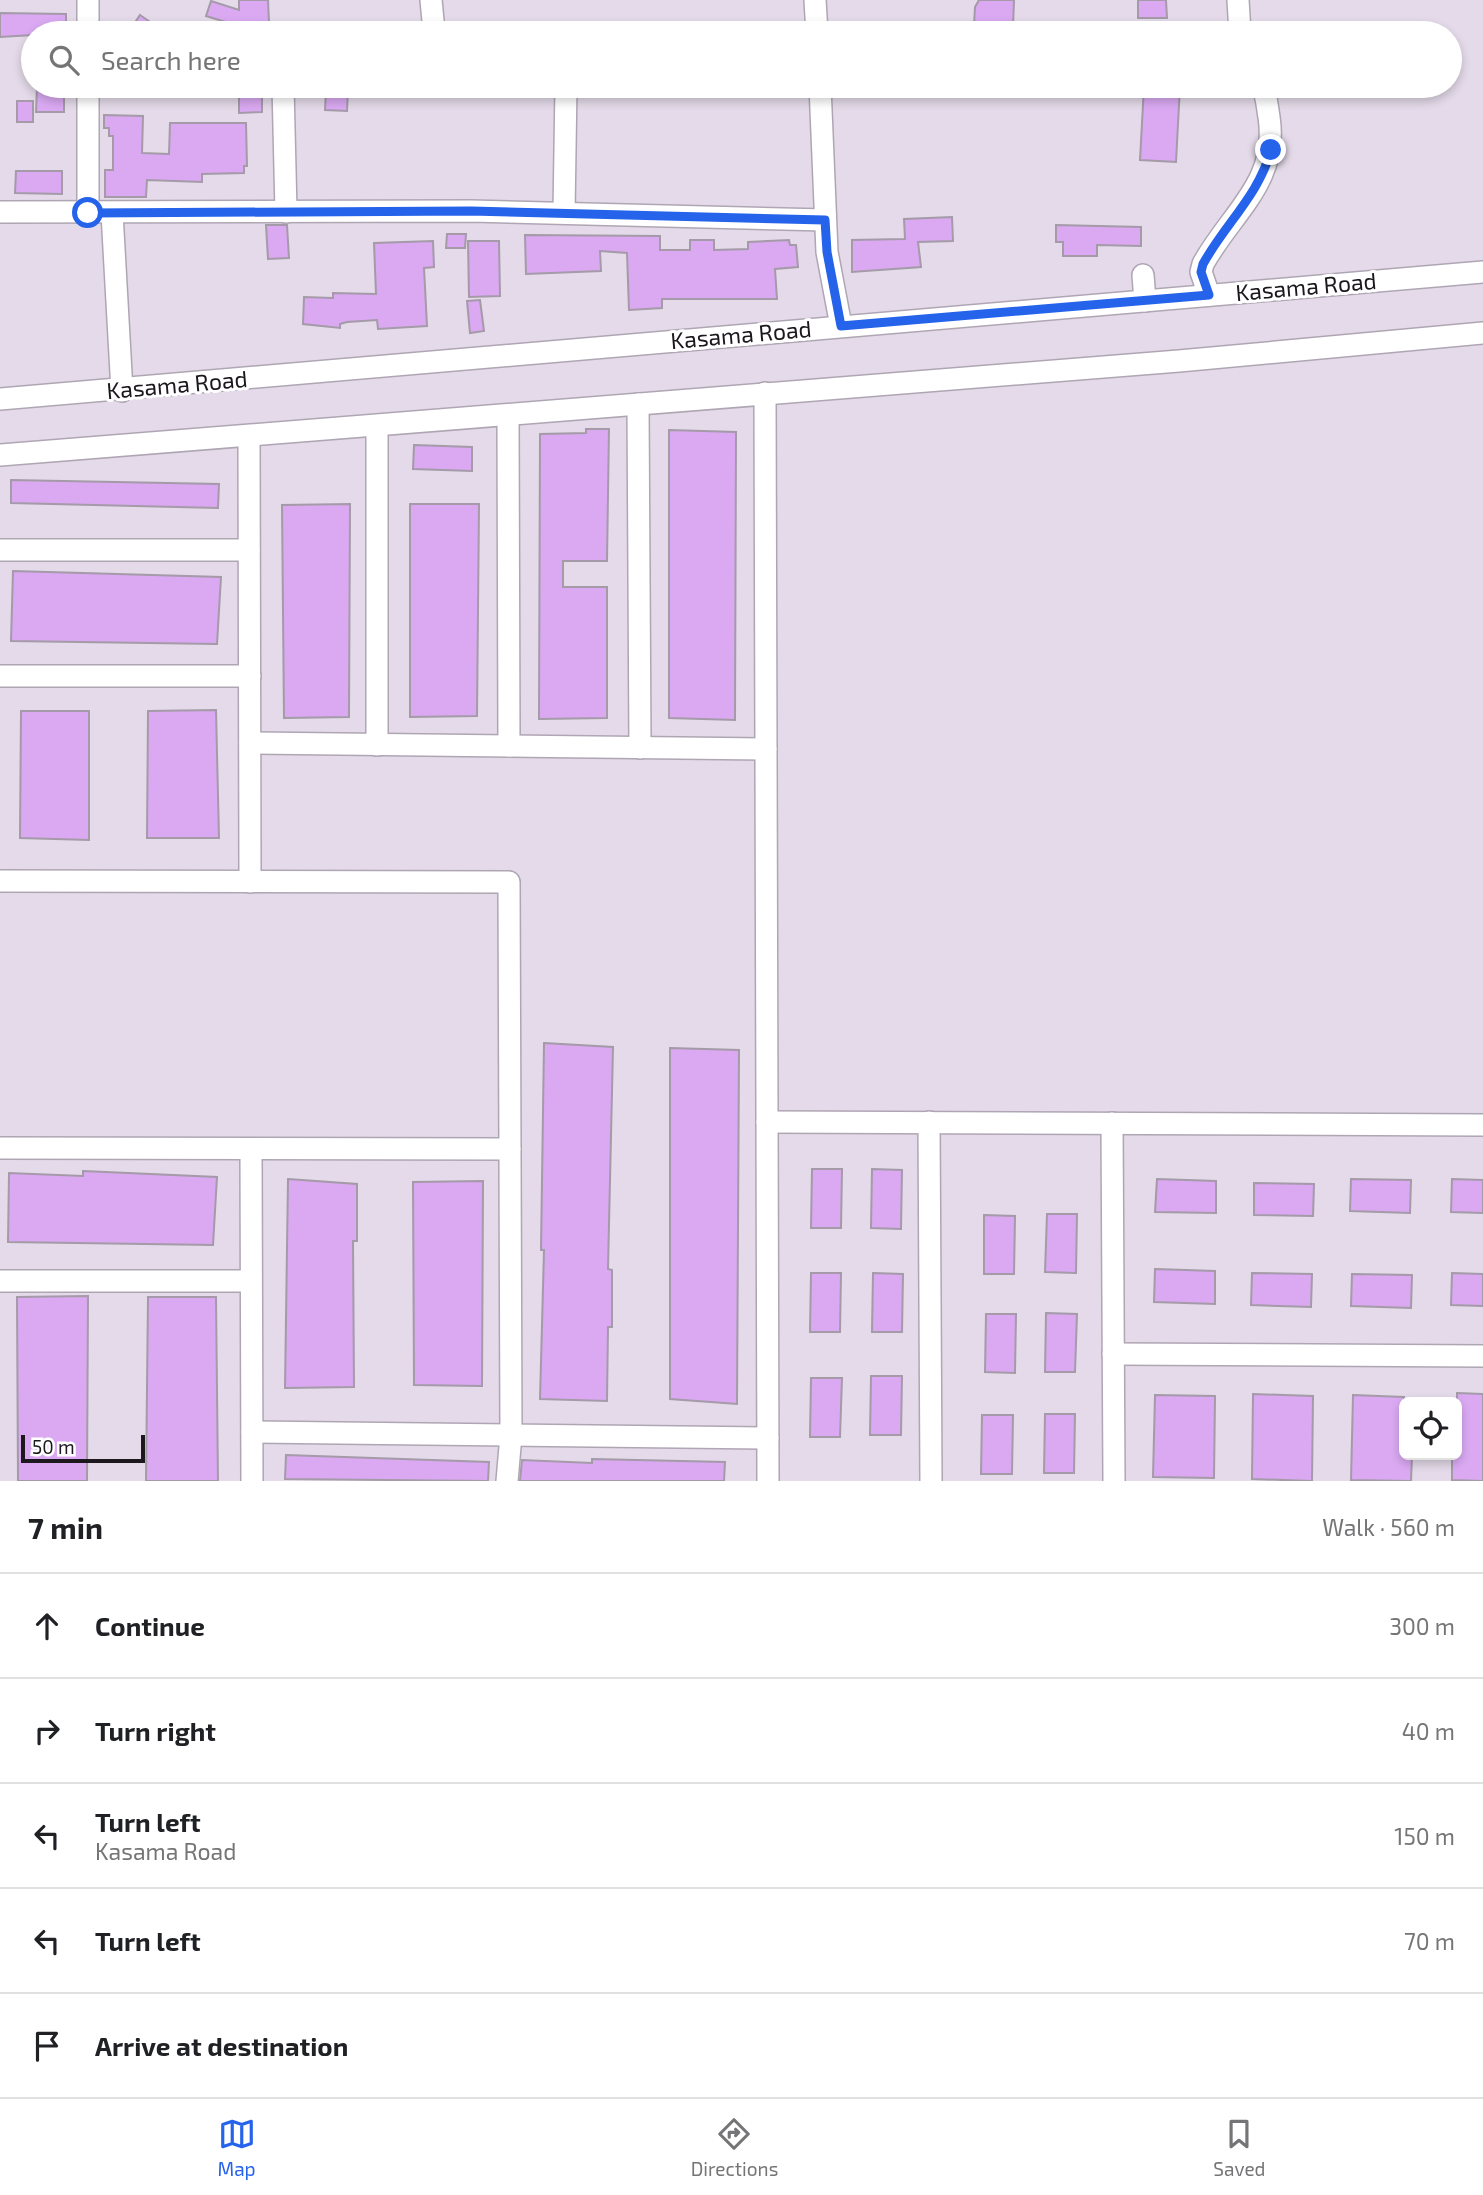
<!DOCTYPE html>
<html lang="en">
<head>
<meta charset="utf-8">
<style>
  :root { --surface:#fff; --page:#f2f2f2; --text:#202124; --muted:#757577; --line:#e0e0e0; --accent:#2563eb }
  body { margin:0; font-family:"Exo 2",sans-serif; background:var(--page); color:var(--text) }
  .controls { position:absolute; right:21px; bottom:21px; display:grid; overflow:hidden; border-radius:10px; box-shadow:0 4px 10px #0003 }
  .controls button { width:63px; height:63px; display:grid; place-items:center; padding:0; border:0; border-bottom:2px solid var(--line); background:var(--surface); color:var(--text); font:35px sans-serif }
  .scale { position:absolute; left:21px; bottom:18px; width:124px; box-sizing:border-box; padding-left:7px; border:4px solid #1c181e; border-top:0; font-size:19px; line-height:24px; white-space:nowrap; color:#1c181e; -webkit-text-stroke:5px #fff; paint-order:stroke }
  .stop { position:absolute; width:21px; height:21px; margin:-16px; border:5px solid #2563eb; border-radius:50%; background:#fff }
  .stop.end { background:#2563eb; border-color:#fff; box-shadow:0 2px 7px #0008 }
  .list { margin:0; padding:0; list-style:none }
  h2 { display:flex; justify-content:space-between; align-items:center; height:91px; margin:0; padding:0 28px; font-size:30px }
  h2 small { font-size:23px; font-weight:400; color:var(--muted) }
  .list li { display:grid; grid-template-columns:46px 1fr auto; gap:21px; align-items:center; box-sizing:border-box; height:105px; padding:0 28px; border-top:2px solid var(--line) }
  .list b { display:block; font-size:26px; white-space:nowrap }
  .list p { margin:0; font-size:23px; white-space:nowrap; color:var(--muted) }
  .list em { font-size:23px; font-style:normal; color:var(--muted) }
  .icon { flex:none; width:38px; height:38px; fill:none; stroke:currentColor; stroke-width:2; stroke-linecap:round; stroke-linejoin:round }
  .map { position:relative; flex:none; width:1483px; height:1481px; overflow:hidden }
  .search { position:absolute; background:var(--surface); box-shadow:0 4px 10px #0003; left:21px; right:21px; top:21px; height:77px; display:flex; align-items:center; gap:18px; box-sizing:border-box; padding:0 24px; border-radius:38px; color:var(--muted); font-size:26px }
  .sheet { height:616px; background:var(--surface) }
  nav { display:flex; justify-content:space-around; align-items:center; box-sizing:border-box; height:98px; border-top:2px solid var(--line); background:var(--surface); font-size:19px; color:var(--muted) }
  nav a { display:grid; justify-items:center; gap:4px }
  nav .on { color:var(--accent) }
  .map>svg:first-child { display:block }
</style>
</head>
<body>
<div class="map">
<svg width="1483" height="1481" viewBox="0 0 1483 1481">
  <rect width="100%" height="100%" fill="#e4dae9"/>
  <g fill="#daa9f2" stroke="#a49aa8" stroke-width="2">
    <path d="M 239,0 L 268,0 L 269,22 L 265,22 L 265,33 L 239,33 L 239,26 L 206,16 L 211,1 L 239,10 Z"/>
    <path d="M 979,0 L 1014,0 L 1013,27 L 974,25 L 975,7 Z"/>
    <path d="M 1138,0 L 1166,0 L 1167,18 L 1138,18 Z"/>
    <path d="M 0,13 L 66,14 L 66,33 L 0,37 Z"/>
    <path d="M 140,15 L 166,33 L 128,33 Z"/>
    <path d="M 37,86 L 64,86 L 64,112 L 36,112 Z"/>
    <path d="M 239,86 L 262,86 L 262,112 L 239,113 Z"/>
    <path d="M 1144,86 L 1180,86 L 1176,162 L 1140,160 Z"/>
    <path d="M 326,89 L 348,90 L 347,111 L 325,110 Z"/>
    <rect x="17" y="101" width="16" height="21"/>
    <path d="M 104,115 L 143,116 L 142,153 L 169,154 L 170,123 L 246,123 L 247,166 L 244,166 L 244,173 L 202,174 L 202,182 L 147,180 L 146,197 L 105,197 L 105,170 L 113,170 L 113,136 L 109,136 L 109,128 L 104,128 Z"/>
    <path d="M 16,171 L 62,171 L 62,194 L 15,193 Z"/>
    <path d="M 952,217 L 953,241 L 918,242 L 921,267 L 852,272 L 852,240 L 905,239 L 904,219 Z"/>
    <path d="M 266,225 L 287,225 L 289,258 L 268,259 Z"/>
    <path d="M 1056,225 L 1141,227 L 1141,246 L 1097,245 L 1097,256 L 1063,256 L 1063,242 L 1056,242 Z"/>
    <path d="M 447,234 L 466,234 L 465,248 L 446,248 Z"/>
    <path d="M 525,235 L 660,236 L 660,250 L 690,250 L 690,240 L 714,240 L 714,250 L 748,249 L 748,242 L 789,240 L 790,245 L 796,245 L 798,267 L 775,269 L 777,299 L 662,299 L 662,308 L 629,310 L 627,253 L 600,251 L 601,271 L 526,274 Z"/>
    <path d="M 433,241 L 434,267 L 424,268 L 427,326 L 378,329 L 377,320 L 347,322 L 340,324 L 340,328 L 303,324 L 304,297 L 333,298 L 333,293 L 376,294 L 374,243 Z"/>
    <path d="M 468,241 L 499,241 L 500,296 L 469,297 Z"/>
    <path d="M 480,300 L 484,331 L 470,333 L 467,301 Z"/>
    <path d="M 586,429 L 609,429 L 607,561 L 563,561 L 563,587 L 607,587 L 607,718 L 539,719 L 540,434 L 586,433 Z"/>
    <path d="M 669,430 L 736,432 L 735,720 L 669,718 Z"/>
    <path d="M 414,445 L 472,447 L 472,471 L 413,469 Z"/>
    <path d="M 11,480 L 219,484 L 218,508 L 11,503 Z"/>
    <path d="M 350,504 L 349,717 L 284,718 L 282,505 Z"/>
    <path d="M 410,504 L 479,504 L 477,716 L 410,717 Z"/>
    <path d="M 13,571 L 221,577 L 217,644 L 11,641 Z"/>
    <path d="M 216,710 L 219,838 L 147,838 L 148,711 Z"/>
    <path d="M 21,711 L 89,711 L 89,840 L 20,838 Z"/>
    <path d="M 544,1043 L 613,1047 L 608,1269 L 612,1270 L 612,1327 L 608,1327 L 607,1401 L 540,1399 L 544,1250 L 541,1250 Z"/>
    <path d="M 670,1048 L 739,1050 L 737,1404 L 670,1399 Z"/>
    <path d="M 812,1169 L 842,1169 L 841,1228 L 811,1228 Z"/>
    <path d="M 872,1169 L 902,1170 L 901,1229 L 871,1228 Z"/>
    <path d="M 83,1171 L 217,1177 L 213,1245 L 8,1242 L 9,1173 L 83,1176 Z"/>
    <path d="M 288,1179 L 357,1184 L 357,1241 L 353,1241 L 354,1387 L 285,1388 Z"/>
    <path d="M 1157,1179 L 1216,1181 L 1216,1213 L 1155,1212 Z"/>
    <path d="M 1351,1179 L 1411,1180 L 1410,1213 L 1350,1211 Z"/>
    <path d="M 1452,1179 L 1483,1180 L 1483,1213 L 1451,1212 Z"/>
    <path d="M 483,1181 L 482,1386 L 414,1385 L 413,1182 Z"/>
    <path d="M 1254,1183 L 1314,1184 L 1313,1216 L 1254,1215 Z"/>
    <path d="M 1047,1214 L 1077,1214 L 1076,1273 L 1045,1272 Z"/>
    <path d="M 984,1215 L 1015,1216 L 1014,1274 L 984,1274 Z"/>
    <path d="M 1155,1269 L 1215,1271 L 1215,1304 L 1154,1302 Z"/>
    <path d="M 811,1273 L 841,1273 L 840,1332 L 810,1332 Z"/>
    <path d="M 873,1273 L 903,1274 L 902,1332 L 872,1332 Z"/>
    <path d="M 1252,1273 L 1312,1274 L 1311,1307 L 1251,1305 Z"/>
    <path d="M 1452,1273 L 1483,1274 L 1483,1306 L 1451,1305 Z"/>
    <path d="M 1352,1274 L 1412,1275 L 1411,1308 L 1351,1306 Z"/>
    <path d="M 88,1296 L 87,1481 L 18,1481 L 17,1297 Z"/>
    <path d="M 148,1297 L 216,1297 L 218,1481 L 146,1481 Z"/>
    <path d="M 1046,1313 L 1077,1314 L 1075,1372 L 1045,1372 Z"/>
    <path d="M 986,1314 L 1016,1314 L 1015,1373 L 985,1372 Z"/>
    <path d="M 871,1376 L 902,1376 L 901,1435 L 870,1435 Z"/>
    <path d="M 811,1378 L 842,1378 L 840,1437 L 810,1437 Z"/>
    <path d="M 1457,1393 L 1483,1394 L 1483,1481 L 1452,1480 L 1452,1455 L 1457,1455 Z"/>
    <path d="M 1253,1394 L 1313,1396 L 1312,1481 L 1252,1479 Z"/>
    <path d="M 1155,1395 L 1215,1396 L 1214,1478 L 1153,1477 Z"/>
    <path d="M 1353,1395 L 1404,1397 L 1404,1455 L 1412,1455 L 1411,1481 L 1351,1480 Z"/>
    <path d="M 1045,1414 L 1075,1414 L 1074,1473 L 1044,1473 Z"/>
    <path d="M 982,1415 L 1013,1415 L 1012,1474 L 981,1474 Z"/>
    <path d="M 286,1455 L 489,1462 L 488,1481 L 285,1479 Z"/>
    <path d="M 592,1459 L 725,1462 L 724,1481 L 520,1481 L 522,1460 L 592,1463 Z"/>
  </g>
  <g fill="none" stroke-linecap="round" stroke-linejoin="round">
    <g stroke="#afa6b4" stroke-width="24">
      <g id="minor">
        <path d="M 88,0 L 88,33"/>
        <path d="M 431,0 L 434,31 L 439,33"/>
        <path d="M 815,0 L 817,33"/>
        <path d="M 1238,0 L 1240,33"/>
        <path d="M 490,33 L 538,33"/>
        <path d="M 283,86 L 286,212"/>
        <path d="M 820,86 L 827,252 L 841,326"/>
        <path d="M 0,212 L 471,211 L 825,220"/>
        <path d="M 564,212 L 566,86"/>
        <path d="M 88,213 L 88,86"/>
        <path d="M 112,213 L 122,391"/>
        <path d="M 1143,275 L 1145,301"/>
        <path d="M 1209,295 L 1201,272 L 1203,264 C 1231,213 1279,182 1269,117 C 1267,106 1267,96 1262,86"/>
        <path d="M 765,393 L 768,1481"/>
        <path d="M 0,399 L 1483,272"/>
        <path d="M 638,404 L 640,748"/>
        <path d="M 508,415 L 509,746"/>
        <path d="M 377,426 L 377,745"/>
        <path d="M 249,436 L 250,882"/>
        <path d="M 0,455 L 1179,361 L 1483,333"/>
        <path d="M 0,550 L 249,550"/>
        <path d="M 0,676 L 250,676"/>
        <path d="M 250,743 L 766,749"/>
        <path d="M 0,881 L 509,882 L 511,1435 L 507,1481"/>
        <path d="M 767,1122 L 1483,1125"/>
        <path d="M 929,1122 L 931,1481"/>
        <path d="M 1112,1123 L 1114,1481"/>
        <path d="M 0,1148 L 510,1149"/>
        <path d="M 251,1149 L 252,1481"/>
        <path d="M 0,1281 L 251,1281"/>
        <path d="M 1113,1354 L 1483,1356"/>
        <path d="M 252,1432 L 768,1438"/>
      </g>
    </g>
    <use href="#minor" stroke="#fff" stroke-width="21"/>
  </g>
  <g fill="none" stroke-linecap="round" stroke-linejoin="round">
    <path stroke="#2563eb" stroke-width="9" d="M 88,213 L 471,211 L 825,220 L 827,252 L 841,326 L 1209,295 L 1201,272 L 1203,264 C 1225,224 1259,195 1271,150"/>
  </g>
  <g text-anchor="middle" stroke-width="6" stroke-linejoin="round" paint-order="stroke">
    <g font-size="23" fill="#1c181e" stroke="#fff">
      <text transform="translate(1306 287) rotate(-5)" y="8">Kasama Road</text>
      <text transform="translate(741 335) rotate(-5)" y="8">Kasama Road</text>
      <text transform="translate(177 385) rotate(-5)" y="8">Kasama Road</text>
    </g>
  </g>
</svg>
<div class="controls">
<button><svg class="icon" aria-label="locate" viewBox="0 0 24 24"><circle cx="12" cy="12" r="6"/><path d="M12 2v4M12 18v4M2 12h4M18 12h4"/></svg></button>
</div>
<div class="scale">50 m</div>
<div class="stop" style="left:88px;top:213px"></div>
<div class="stop end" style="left:1271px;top:150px"></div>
<div class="search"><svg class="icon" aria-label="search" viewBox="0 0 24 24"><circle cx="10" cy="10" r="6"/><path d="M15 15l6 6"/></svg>Search here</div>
</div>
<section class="sheet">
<h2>7 min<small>Walk · 560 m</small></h2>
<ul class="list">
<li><svg class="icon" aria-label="ahead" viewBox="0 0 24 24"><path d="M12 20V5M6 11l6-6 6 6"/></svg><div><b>Continue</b></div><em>300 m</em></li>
<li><svg class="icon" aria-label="right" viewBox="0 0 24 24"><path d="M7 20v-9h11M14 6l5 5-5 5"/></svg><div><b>Turn right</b></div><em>40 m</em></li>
<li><svg class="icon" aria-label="left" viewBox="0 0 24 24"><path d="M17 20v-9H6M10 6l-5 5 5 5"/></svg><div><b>Turn left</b><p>Kasama Road</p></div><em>150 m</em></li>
<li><svg class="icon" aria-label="left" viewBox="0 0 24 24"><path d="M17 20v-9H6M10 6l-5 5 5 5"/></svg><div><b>Turn left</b></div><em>70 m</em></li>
<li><svg class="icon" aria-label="arrive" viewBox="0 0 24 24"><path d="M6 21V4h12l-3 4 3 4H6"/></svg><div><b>Arrive at destination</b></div></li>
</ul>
</section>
<nav>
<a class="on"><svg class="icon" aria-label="map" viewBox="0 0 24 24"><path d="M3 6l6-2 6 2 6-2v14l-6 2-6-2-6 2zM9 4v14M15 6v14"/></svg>Map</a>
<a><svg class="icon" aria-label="directions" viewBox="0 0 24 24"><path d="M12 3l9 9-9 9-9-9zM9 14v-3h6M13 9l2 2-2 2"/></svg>Directions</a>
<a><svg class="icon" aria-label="saved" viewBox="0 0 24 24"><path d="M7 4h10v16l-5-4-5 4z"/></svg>Saved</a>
</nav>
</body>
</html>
